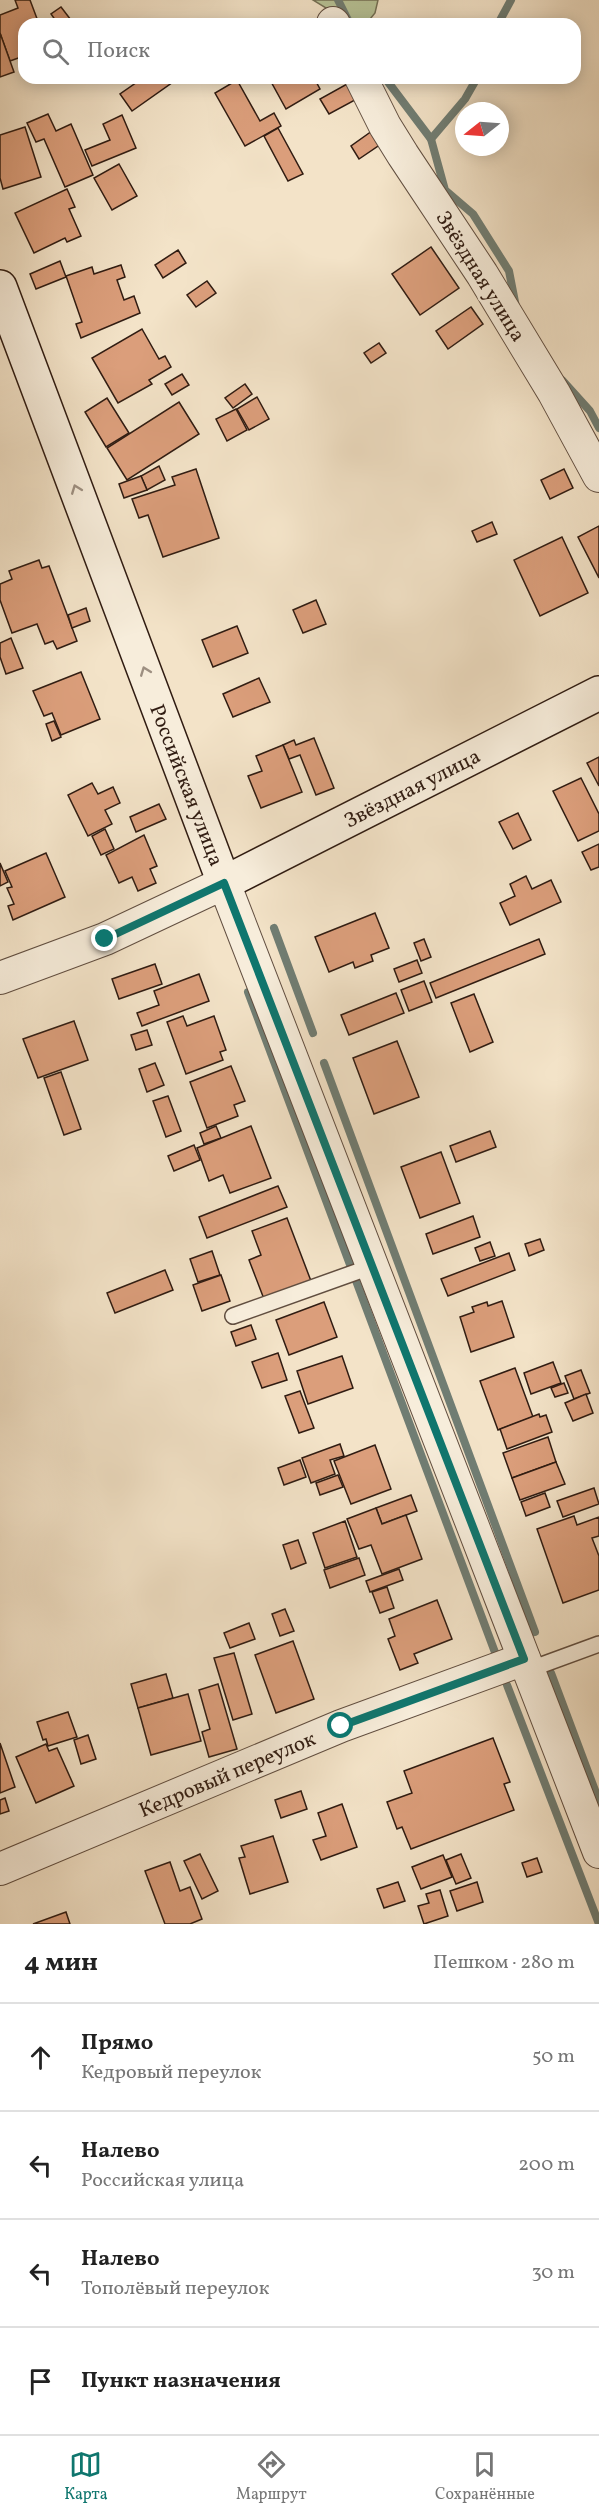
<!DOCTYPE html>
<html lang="ru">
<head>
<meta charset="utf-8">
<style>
  :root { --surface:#fff; --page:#f6f6f6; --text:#222; --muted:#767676; --line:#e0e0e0; --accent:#0f766e }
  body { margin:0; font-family:Vollkorn,serif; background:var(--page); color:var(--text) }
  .compass { position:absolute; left:455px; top:102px; width:54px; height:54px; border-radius:50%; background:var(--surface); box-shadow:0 3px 15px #0003; rotate:253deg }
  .stop { position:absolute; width:18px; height:18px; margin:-14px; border:4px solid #0f766e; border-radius:50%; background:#fff }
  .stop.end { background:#0f766e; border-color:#fff; box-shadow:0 2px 6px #0008 }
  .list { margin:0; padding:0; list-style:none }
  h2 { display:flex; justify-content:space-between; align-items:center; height:78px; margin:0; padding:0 24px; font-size:26px }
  h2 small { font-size:20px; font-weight:400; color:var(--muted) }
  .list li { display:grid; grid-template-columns:39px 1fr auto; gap:18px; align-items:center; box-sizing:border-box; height:108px; padding:0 24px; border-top:2px solid var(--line) }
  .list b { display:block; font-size:22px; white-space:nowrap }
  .list p { margin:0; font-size:20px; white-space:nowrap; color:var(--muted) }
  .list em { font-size:20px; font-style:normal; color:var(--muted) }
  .icon { flex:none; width:33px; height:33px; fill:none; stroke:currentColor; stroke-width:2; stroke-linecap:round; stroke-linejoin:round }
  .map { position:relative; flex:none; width:599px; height:1924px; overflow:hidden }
  .search { position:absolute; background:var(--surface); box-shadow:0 3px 15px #0003; left:18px; right:18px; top:18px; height:66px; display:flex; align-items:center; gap:15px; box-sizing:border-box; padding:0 21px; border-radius:18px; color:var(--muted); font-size:22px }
  .sheet { height:510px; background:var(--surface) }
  nav { display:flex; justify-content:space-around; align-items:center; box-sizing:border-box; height:84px; border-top:2px solid var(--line); background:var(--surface); font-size:16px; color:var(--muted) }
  nav a { display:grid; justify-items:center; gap:3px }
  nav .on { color:var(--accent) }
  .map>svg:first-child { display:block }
</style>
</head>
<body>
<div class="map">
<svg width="599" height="1924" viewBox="0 0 599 1924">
  <rect width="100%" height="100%" fill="#f3e3c8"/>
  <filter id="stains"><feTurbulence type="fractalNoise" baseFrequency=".00333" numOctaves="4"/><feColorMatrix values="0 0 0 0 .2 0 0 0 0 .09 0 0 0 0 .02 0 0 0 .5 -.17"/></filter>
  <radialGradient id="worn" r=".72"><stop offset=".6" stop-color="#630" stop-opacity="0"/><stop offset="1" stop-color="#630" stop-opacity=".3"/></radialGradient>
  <path fill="#b8c498" stroke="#747055" stroke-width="1.5" d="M 313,0 L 378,0 L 375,13 L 366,24 L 352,24 Z"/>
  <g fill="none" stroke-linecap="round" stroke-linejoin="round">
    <g stroke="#707d73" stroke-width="8">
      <path d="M 338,0 L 350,24"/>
      <path d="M 498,24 L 511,0"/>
      <path d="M 385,78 L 431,139 L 445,190 L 473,214 L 509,271 L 516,307"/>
      <path d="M 431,139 L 465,99 L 477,78"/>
      <path d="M 562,380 L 590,411 L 599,428"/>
      <path d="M 274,928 L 313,1033"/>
      <path d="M 248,992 L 496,1655"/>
      <path d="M 324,1063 L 535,1632"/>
      <path d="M 551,1673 L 599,1801"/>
      <path d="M 507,1685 L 599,1924"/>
    </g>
  </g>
  <g fill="#db9e7b" stroke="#301c12" stroke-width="1.5">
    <path d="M 15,0 L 30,0 L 39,24 L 24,24 L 24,56 L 10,61 L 0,33 L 0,15 L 18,8 Z"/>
    <path d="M 61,7 L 74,24 L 51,24 L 56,21 L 51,14 Z"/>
    <path d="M 0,33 L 14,72 L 0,77 Z"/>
    <path d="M 143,78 L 170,78 L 173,82 L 132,111 L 120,94 Z"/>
    <path d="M 269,78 L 314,78 L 320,89 L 286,109 Z"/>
    <path d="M 237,80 L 260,121 L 274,113 L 281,126 L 245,146 L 215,93 Z"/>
    <path d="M 347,84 L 355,100 L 329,114 L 320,99 Z"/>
    <path d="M 48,114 L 56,131 L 71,124 L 93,175 L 65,187 L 44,139 L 36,142 L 27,123 Z"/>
    <path d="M 122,115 L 136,148 L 92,166 L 85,150 L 110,140 L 103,124 Z"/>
    <path d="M 25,127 L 41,177 L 3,189 L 0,178 L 0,135 Z"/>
    <path d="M 278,128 L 303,174 L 288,181 L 264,136 Z"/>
    <path d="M 372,131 L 381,144 L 359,159 L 351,146 Z"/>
    <path d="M 119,164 L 137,196 L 112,210 L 94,178 Z"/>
    <path d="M 67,189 L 75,207 L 69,209 L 81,236 L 67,242 L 65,238 L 34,253 L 15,213 Z"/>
    <path d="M 431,247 L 459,288 L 420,315 L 392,274 Z"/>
    <path d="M 178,250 L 186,263 L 163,278 L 155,265 Z"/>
    <path d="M 60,261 L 66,277 L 36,289 L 30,274 Z"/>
    <path d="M 121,265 L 125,277 L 117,280 L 124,300 L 134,296 L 140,313 L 81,338 L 76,324 L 82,322 L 66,276 L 92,267 L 94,274 Z"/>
    <path d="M 207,281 L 216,293 L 196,307 L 187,295 Z"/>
    <path d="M 471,307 L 483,324 L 448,349 L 436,331 Z"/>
    <path d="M 142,329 L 159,359 L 165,356 L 171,367 L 149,380 L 152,384 L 118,403 L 92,358 Z"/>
    <path d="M 379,343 L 386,353 L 371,363 L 364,353 Z"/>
    <path d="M 182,374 L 189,385 L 172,395 L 165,384 Z"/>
    <path d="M 245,384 L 252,394 L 233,408 L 225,398 Z"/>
    <path d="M 257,397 L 269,419 L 249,430 L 237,409 Z"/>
    <path d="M 107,398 L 129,433 L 106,447 L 85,412 Z"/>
    <path d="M 179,402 L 199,434 L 127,480 L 107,448 Z"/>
    <path d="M 236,409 L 247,430 L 227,441 L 216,419 Z"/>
    <path d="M 159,466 L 165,480 L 147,490 L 141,476 Z"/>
    <path d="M 196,469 L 219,538 L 163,557 L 148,515 L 139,518 L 132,499 L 175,485 L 172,477 Z"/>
    <path d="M 564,469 L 573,488 L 550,499 L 541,480 Z"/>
    <path d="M 141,476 L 147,490 L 124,498 L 119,484 Z"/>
    <path d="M 492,522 L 497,534 L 477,542 L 472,531 Z"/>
    <path d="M 599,526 L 599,578 L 578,537 Z"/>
    <path d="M 562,537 L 588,593 L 540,616 L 514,560 Z"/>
    <path d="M 39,560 L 42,568 L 49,566 L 77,641 L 57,649 L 53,641 L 45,644 L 37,624 L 12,633 L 0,600 L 0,584 L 12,579 L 9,571 Z"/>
    <path d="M 316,600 L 326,624 L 303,633 L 293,610 Z"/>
    <path d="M 86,608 L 90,621 L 72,628 L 68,615 Z"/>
    <path d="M 237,626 L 248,653 L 213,667 L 202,640 Z"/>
    <path d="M 11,638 L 23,668 L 6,674 L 0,657 L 0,643 Z"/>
    <path d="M 81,672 L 100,719 L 61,735 L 52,713 L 44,716 L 33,691 Z"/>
    <path d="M 259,678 L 270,702 L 233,717 L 223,694 Z"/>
    <path d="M 54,721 L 61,737 L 52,741 L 46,724 Z"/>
    <path d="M 314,738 L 334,788 L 316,795 L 300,755 L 289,759 L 283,745 L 294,740 L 296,745 Z"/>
    <path d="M 283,745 L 302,792 L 261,808 L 248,776 L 262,771 L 256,756 Z"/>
    <path d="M 599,757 L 599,786 L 587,763 Z"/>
    <path d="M 581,778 L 599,814 L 599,831 L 578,841 L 553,791 Z"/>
    <path d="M 92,783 L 98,794 L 113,787 L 120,803 L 105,810 L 112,824 L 88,836 L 68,795 Z"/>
    <path d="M 159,804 L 166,819 L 136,832 L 130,817 Z"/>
    <path d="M 518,813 L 531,840 L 513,849 L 499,822 Z"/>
    <path d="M 105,829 L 114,849 L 101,855 L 92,836 Z"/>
    <path d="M 144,835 L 157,866 L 150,869 L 156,883 L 138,891 L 132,877 L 119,883 L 106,855 Z"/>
    <path d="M 599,844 L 599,867 L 591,870 L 582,852 Z"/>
    <path d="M 46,853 L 65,897 L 13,920 L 8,906 L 14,904 L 7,888 L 12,887 L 5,871 Z"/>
    <path d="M 0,863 L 8,882 L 0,886 Z"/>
    <path d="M 526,876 L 532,889 L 551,880 L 561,902 L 510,925 L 500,903 L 515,896 L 510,884 Z"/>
    <path d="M 375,913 L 389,948 L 371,955 L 373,961 L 355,968 L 353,962 L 329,972 L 315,937 Z"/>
    <path d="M 424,939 L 431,957 L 421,961 L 414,943 Z"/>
    <path d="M 539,939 L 545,954 L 436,998 L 430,983 Z"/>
    <path d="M 417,960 L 422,973 L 399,982 L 394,969 Z"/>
    <path d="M 155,964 L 162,984 L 119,999 L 112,979 Z"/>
    <path d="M 199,974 L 209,1001 L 142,1026 L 137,1013 L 159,1005 L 154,991 Z"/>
    <path d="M 424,981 L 432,1002 L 409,1011 L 401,990 Z"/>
    <path d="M 396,993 L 404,1013 L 349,1035 L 341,1015 Z"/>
    <path d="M 474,994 L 493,1042 L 470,1052 L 451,1003 Z"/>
    <path d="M 183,1016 L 187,1026 L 214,1016 L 226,1050 L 220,1052 L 223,1060 L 186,1074 L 167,1022 Z"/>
    <path d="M 74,1021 L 88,1060 L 38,1078 L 23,1039 Z"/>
    <path d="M 147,1030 L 152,1045 L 136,1050 L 131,1035 Z"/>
    <path d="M 397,1041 L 419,1097 L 374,1114 L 353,1058 Z"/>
    <path d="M 155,1063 L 164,1085 L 147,1092 L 139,1069 Z"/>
    <path d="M 231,1066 L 245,1101 L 234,1105 L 238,1116 L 207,1128 L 190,1082 Z"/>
    <path d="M 61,1072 L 81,1129 L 64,1135 L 44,1078 Z"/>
    <path d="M 168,1096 L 181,1131 L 166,1137 L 153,1101 Z"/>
    <path d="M 216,1126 L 221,1138 L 204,1144 L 200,1133 Z"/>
    <path d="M 251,1126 L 271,1178 L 230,1193 L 223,1175 L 209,1181 L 197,1148 Z"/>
    <path d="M 490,1131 L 496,1147 L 456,1162 L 450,1146 Z"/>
    <path d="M 194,1145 L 200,1160 L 174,1171 L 168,1156 Z"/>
    <path d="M 441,1152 L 460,1203 L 420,1218 L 401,1167 Z"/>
    <path d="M 278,1186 L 287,1207 L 207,1238 L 199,1217 Z"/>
    <path d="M 473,1216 L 480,1237 L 433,1254 L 426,1234 Z"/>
    <path d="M 287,1218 L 311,1281 L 264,1299 L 249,1260 L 261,1255 L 252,1231 Z"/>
    <path d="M 540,1239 L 544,1250 L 529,1256 L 525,1244 Z"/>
    <path d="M 490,1242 L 495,1256 L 480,1261 L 475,1248 Z"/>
    <path d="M 212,1251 L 220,1275 L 198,1282 L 190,1259 Z"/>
    <path d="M 509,1253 L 515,1270 L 448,1296 L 441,1279 Z"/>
    <path d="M 165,1270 L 173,1290 L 115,1313 L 107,1293 Z"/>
    <path d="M 221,1275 L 230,1301 L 202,1311 L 193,1285 Z"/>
    <path d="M 502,1301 L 514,1337 L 471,1352 L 460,1317 L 474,1312 L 472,1307 L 487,1302 L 488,1306 Z"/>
    <path d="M 324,1302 L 337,1337 L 289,1355 L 276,1320 Z"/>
    <path d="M 251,1325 L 256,1339 L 236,1346 L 231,1332 Z"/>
    <path d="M 278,1353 L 287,1380 L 262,1388 L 252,1362 Z"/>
    <path d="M 342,1356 L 353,1388 L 308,1404 L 297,1371 Z"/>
    <path d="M 553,1362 L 561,1383 L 531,1394 L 524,1373 Z"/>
    <path d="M 515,1368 L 533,1417 L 498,1430 L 480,1381 Z"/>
    <path d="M 581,1370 L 590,1393 L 574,1399 L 565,1376 Z"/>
    <path d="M 564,1383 L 568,1393 L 555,1397 L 551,1388 Z"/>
    <path d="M 300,1391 L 314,1428 L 299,1433 L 285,1396 Z"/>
    <path d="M 586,1394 L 593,1413 L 573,1421 L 565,1403 Z"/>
    <path d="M 539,1414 L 540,1417 L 546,1415 L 552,1432 L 507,1449 L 500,1429 Z"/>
    <path d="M 548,1437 L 556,1462 L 512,1478 L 503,1453 Z"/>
    <path d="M 340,1444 L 344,1456 L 330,1460 L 335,1474 L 311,1483 L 302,1458 Z"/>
    <path d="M 375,1445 L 391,1489 L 351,1504 L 334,1461 Z"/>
    <path d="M 300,1460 L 306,1477 L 284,1485 L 278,1468 Z"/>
    <path d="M 556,1462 L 565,1484 L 520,1500 L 512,1478 Z"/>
    <path d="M 338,1475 L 343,1487 L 320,1495 L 316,1483 Z"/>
    <path d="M 594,1488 L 599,1504 L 563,1517 L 557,1501 Z"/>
    <path d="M 545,1493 L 550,1507 L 526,1516 L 521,1502 Z"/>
    <path d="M 411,1495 L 417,1511 L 382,1524 L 376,1508 Z"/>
    <path d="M 376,1508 L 382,1524 L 406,1515 L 422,1559 L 382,1574 L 371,1545 L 359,1549 L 347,1519 Z"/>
    <path d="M 574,1516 L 577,1525 L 599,1517 L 599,1536 L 592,1538 L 599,1556 L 599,1590 L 563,1603 L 537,1529 Z"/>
    <path d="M 345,1521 L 357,1557 L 325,1568 L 313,1533 Z"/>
    <path d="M 298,1540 L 306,1563 L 291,1569 L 283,1545 Z"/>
    <path d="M 359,1558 L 365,1575 L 330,1588 L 324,1570 Z"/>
    <path d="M 399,1569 L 403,1580 L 370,1592 L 366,1581 Z"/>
    <path d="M 387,1587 L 394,1608 L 380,1613 L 372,1592 Z"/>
    <path d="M 437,1600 L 452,1639 L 414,1654 L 418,1663 L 400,1670 L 388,1639 L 395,1636 L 389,1619 Z"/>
    <path d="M 285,1609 L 294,1631 L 280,1636 L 272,1614 Z"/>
    <path d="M 249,1623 L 255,1639 L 230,1648 L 224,1633 Z"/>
    <path d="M 293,1641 L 314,1699 L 276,1713 L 255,1655 Z"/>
    <path d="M 234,1653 L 252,1714 L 233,1720 L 214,1658 Z"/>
    <path d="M 166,1674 L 173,1698 L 138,1708 L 131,1684 Z"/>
    <path d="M 218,1684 L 237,1749 L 209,1757 L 202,1732 L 210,1729 L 199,1690 Z"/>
    <path d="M 188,1694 L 201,1741 L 151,1755 L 138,1708 Z"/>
    <path d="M 68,1712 L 77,1737 L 48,1746 L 46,1739 L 43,1740 L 37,1722 Z"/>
    <path d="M 88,1735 L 96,1759 L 81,1764 L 74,1740 Z"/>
    <path d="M 493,1738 L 510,1782 L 504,1784 L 514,1810 L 411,1849 L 402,1827 L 397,1829 L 387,1802 L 412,1793 L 404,1771 Z"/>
    <path d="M 0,1743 L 15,1787 L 0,1793 Z"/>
    <path d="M 46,1744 L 49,1751 L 57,1748 L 74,1786 L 36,1803 L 16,1757 Z"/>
    <path d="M 301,1791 L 307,1809 L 281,1818 L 275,1800 Z"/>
    <path d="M 5,1798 L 9,1811 L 0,1814 L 0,1800 Z"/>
    <path d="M 342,1804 L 357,1847 L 321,1860 L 313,1840 L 326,1836 L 318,1813 Z"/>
    <path d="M 273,1836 L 288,1882 L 250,1894 L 239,1858 L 245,1857 L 241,1846 Z"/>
    <path d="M 200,1854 L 218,1891 L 202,1899 L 184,1861 Z"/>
    <path d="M 461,1854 L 471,1878 L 456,1884 L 446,1860 Z"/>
    <path d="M 443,1855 L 452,1877 L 421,1889 L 412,1867 Z"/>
    <path d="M 537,1858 L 542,1872 L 527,1877 L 522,1863 Z"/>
    <path d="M 170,1862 L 180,1891 L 190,1887 L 202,1919 L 190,1924 L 165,1924 L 145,1871 Z"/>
    <path d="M 398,1882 L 405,1901 L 384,1908 L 377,1889 Z"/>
    <path d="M 477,1882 L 483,1902 L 457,1911 L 450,1891 Z"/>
    <path d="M 440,1890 L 448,1916 L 424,1924 L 418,1906 L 429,1903 L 426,1894 Z"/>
    <path d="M 66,1912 L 70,1924 L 33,1924 Z"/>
  </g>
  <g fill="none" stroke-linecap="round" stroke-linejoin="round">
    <g stroke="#614e40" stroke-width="18">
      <g id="lane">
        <path d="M 233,1316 L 373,1266"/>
        <path d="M 528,1670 L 599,1644"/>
      </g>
    </g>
    <g stroke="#614e40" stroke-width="34">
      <g id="street">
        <path d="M 333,23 L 334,24"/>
        <path d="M 361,78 L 385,126 L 403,155 L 482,274 L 554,393 L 599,476"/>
        <path d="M 0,978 L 105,939 L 224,883 L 599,1852"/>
        <path d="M 0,1869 L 341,1726 L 524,1659"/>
      </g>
    </g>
    <g stroke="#301c12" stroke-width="36">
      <path id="secondary" d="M 0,287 L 224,883 L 599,693"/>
    </g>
    <use href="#lane" stroke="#f7eddb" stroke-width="15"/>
    <use href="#street" stroke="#f7eddb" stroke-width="32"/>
    <use href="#secondary" stroke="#f7eddb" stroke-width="33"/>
  </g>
  <defs><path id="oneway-chevron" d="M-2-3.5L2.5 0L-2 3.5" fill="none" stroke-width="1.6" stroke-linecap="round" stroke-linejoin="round" transform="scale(1.5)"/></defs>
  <g stroke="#9d8f81">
    <use href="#oneway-chevron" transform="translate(76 489) rotate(-111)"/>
    <use href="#oneway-chevron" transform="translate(145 671) rotate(-111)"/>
  </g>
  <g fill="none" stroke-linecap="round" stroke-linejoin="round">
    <path stroke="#0f766e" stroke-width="8" d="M 105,939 L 224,883 L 524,1659 L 341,1726"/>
  </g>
  <g text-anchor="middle" stroke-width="5" stroke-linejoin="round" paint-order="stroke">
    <g font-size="21" fill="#301c12" stroke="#f7eddb">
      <text transform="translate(481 276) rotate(58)" y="7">Звёздная улица</text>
      <text transform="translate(187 785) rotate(69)" y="7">Российская улица</text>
      <text transform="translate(412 788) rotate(-27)" y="7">Звёздная улица</text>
      <text transform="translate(227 1774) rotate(-23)" y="7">Кедровый переулок</text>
    </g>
  </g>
  <rect width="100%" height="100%" filter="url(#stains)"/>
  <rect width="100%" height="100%" fill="url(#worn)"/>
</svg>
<svg class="compass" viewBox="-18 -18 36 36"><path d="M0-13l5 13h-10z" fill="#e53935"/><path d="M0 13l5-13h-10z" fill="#767676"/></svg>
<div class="stop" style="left:341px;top:1726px"></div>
<div class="stop end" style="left:105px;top:939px"></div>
<div class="search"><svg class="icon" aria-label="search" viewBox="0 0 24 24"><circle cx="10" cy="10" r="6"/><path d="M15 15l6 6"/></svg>Поиск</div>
</div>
<section class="sheet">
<h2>4 мин<small>Пешком · 280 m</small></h2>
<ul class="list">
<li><svg class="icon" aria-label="ahead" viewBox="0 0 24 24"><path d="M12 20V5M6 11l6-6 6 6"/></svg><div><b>Прямо</b><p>Кедровый переулок</p></div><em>50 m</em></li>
<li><svg class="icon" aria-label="left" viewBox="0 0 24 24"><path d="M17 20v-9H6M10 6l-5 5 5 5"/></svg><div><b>Налево</b><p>Российская улица</p></div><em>200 m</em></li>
<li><svg class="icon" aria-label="left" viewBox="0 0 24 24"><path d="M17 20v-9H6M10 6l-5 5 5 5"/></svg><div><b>Налево</b><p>Тополёвый переулок</p></div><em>30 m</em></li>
<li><svg class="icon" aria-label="arrive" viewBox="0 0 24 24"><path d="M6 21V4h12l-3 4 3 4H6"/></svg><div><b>Пункт назначения</b></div></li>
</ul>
</section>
<nav>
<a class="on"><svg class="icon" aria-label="map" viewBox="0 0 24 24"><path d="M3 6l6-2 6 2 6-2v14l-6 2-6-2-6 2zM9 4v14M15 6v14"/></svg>Карта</a>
<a><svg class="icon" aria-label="directions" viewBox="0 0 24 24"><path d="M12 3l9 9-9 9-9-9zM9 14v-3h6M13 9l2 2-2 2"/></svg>Маршрут</a>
<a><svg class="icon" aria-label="saved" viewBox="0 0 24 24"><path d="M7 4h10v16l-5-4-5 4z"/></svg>Сохранённые</a>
</nav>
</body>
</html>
